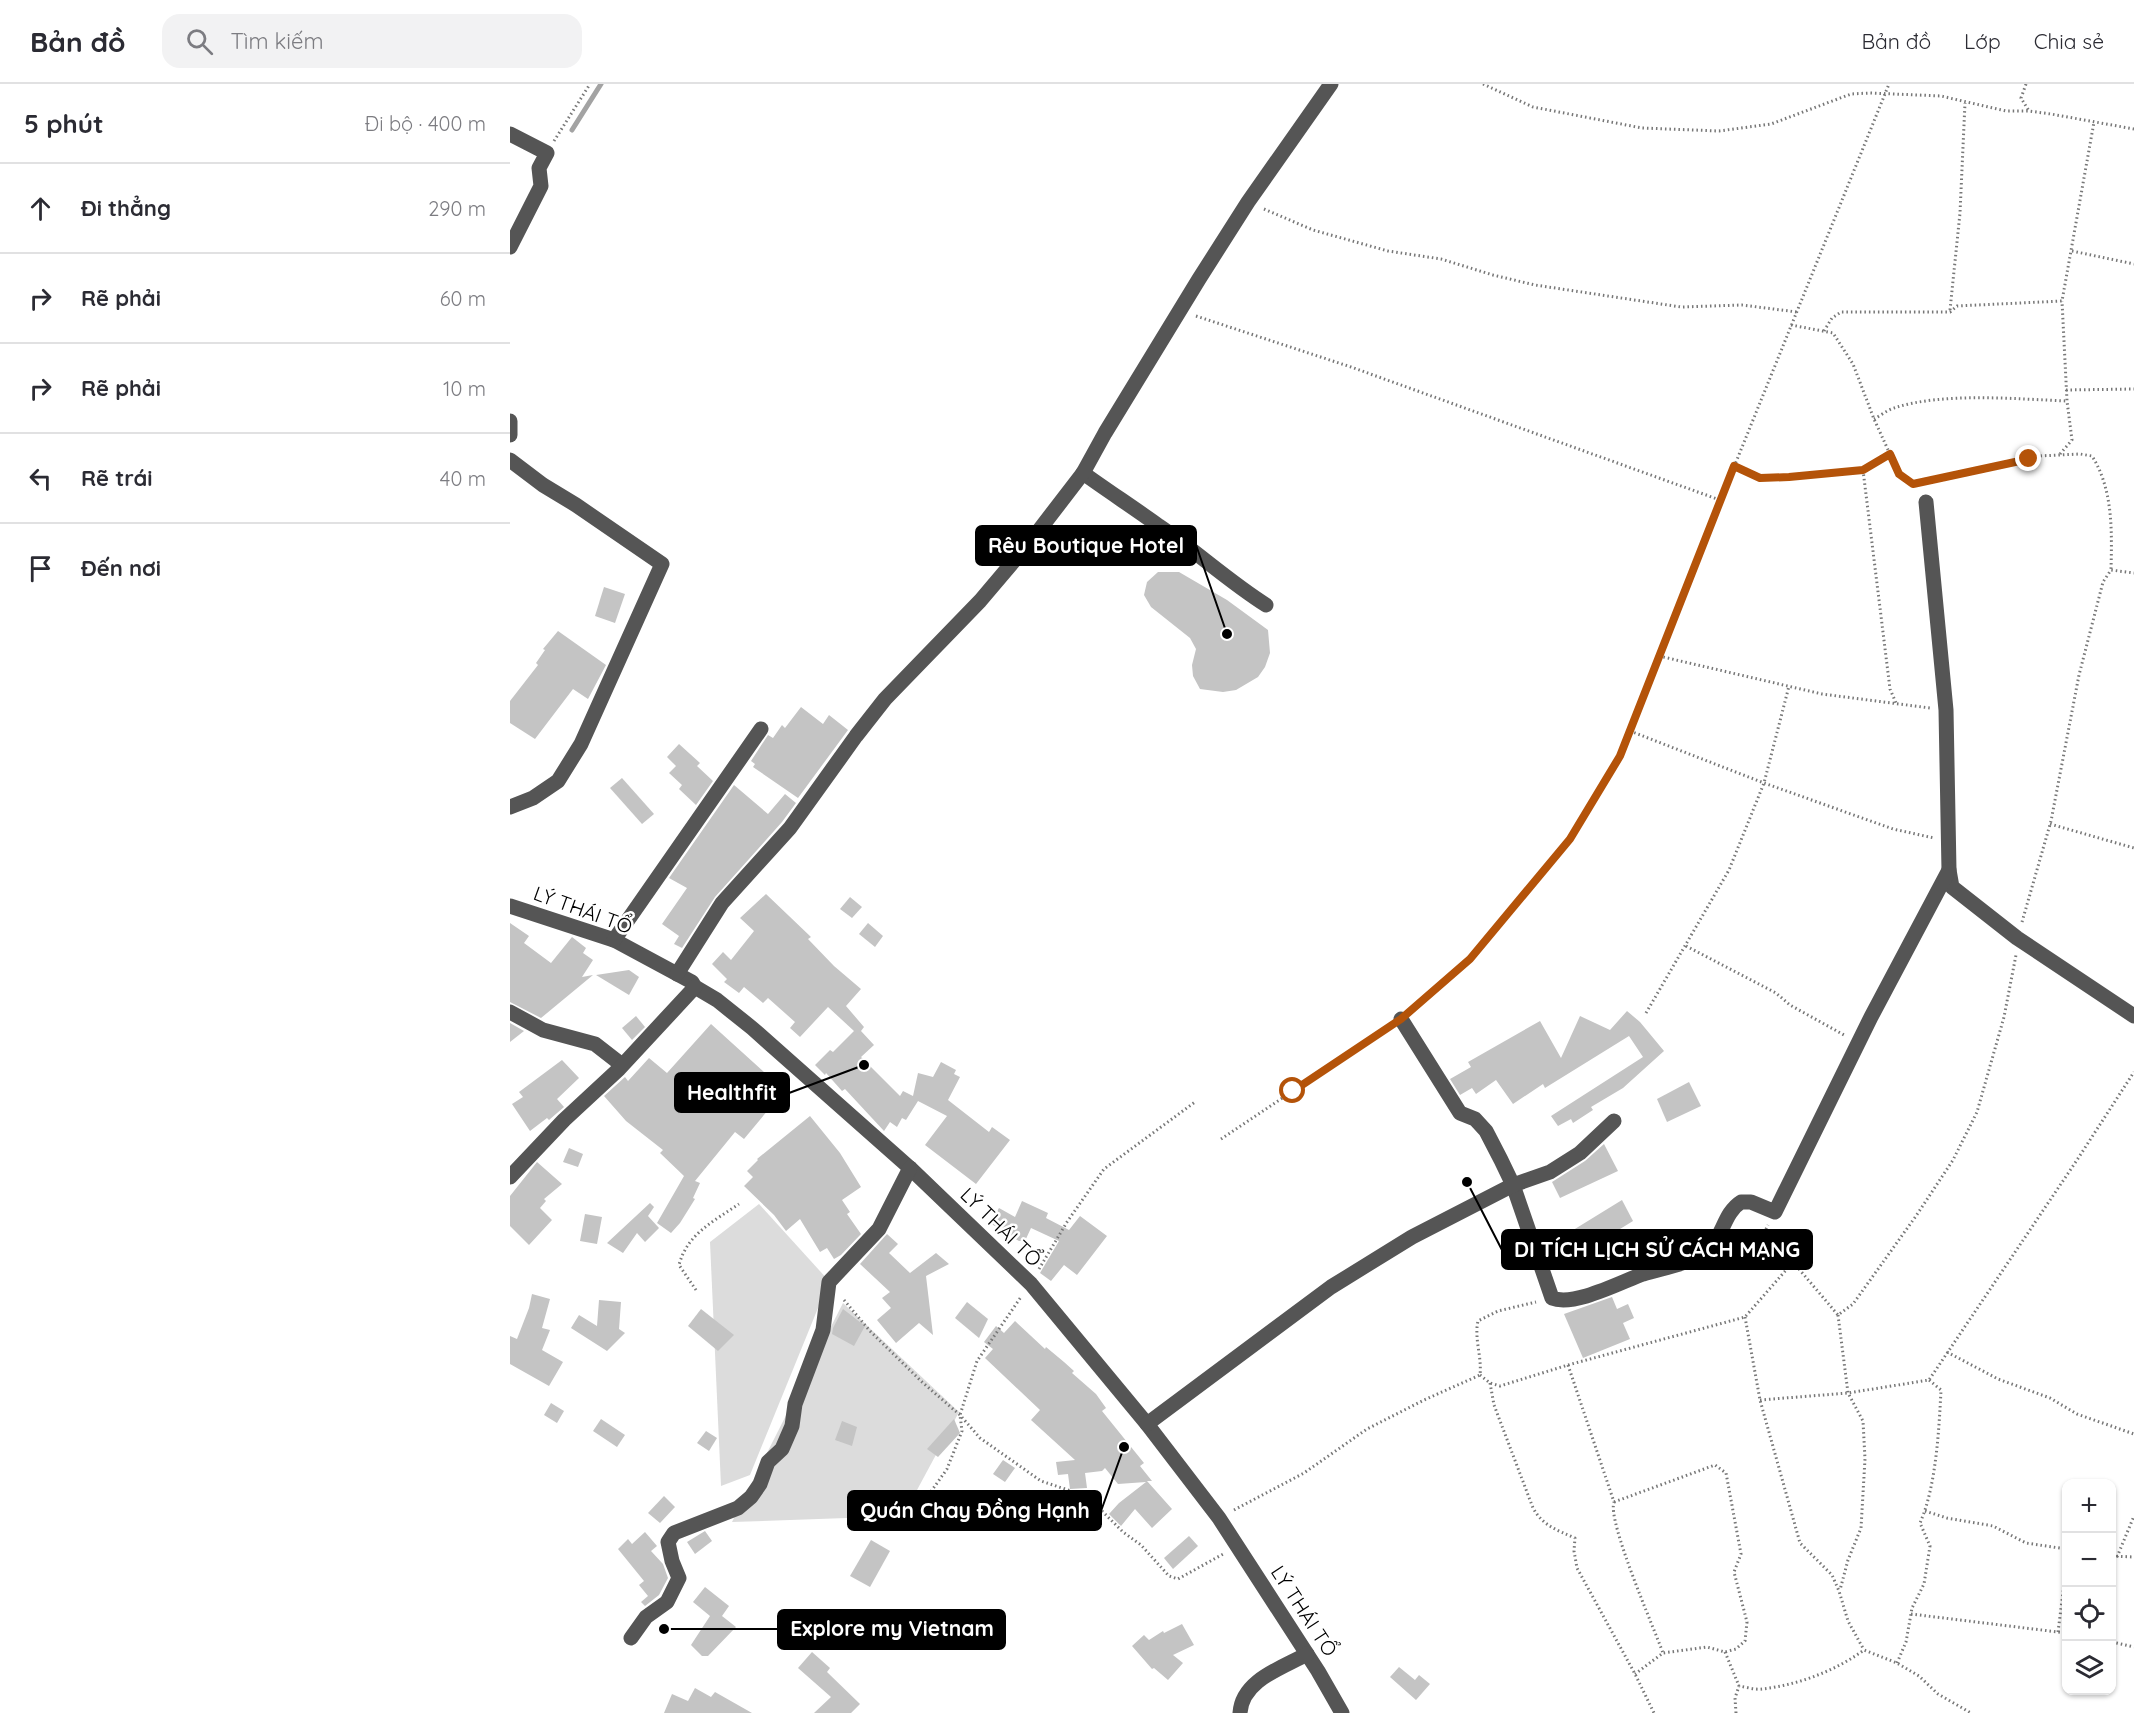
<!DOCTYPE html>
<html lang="vi">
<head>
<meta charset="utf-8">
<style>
  :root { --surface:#fff; --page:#f2f2f3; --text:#2b2b33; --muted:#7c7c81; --line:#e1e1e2 }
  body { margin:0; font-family:Quicksand,sans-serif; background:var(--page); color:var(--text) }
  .controls { position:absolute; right:18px; bottom:18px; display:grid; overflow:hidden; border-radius:12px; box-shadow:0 2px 4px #0004 }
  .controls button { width:54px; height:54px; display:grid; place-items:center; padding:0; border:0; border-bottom:2px solid var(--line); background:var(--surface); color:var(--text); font:30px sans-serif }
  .stop { position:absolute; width:18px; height:18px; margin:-14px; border:4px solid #b45309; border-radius:50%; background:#fff }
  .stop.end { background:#b45309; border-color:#fff; box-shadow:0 2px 6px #0008 }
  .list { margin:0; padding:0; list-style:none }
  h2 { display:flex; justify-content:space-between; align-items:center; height:78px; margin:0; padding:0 24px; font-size:26px }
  h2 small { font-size:20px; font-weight:400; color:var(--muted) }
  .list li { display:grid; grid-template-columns:39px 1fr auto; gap:18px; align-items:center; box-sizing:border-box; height:90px; padding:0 24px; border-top:2px solid var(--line) }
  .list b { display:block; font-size:22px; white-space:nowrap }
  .list em { font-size:20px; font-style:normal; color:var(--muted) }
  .icon { flex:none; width:33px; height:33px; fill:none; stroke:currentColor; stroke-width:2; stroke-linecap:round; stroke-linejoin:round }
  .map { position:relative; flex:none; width:1624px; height:1629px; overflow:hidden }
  header { display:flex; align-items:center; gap:36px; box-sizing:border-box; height:84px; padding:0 30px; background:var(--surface); border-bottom:2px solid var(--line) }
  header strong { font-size:28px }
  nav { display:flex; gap:33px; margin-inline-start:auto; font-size:21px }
  .search { width:420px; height:54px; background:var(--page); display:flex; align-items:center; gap:15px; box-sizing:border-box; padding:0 21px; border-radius:18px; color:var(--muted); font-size:22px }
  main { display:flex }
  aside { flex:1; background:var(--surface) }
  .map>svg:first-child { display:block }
</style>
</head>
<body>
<header>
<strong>Bản đồ</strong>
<div class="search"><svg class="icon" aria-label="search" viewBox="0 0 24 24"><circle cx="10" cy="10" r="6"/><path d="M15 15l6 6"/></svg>Tìm kiếm</div>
<nav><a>Bản đồ</a><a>Lớp</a><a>Chia sẻ</a></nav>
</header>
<main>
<aside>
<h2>5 phút<small>Đi bộ · 400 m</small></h2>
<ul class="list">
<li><svg class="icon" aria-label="ahead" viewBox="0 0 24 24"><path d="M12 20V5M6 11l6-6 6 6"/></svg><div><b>Đi thẳng</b></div><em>290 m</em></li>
<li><svg class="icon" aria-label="right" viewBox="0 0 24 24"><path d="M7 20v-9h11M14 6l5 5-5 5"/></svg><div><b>Rẽ phải</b></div><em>60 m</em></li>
<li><svg class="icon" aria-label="right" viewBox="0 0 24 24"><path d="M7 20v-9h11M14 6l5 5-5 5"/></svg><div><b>Rẽ phải</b></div><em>10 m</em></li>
<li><svg class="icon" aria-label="left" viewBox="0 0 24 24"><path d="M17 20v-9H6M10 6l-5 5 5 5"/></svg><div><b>Rẽ trái</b></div><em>40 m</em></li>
<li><svg class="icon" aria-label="arrive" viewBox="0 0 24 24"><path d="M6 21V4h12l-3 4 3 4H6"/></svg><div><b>Đến nơi</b></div></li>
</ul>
</aside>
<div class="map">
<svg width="1624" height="1629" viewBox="0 0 1624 1629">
  <rect width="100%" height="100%" fill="#fff"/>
  <g fill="#dcdcdc">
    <path d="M 249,1120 L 319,1197 L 240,1391 L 211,1402 L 200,1158 Z"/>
    <path d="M 333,1219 L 449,1328 L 393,1432 L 222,1438 Z"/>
  </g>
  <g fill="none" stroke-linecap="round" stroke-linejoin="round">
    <path stroke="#a3a3a3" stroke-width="5" d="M 62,46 L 91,0"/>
  </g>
  <g fill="#c4c4c4">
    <path d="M 648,488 L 669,488 L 717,516 L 758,546 L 760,569 L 755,583 L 748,593 L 726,606 L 713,608 L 690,605 L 683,592 L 682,581 L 686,565 L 680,554 L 641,523 L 634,511 L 637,498 Z"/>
    <path d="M 94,503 L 115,510 L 105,539 L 85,532 Z"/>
    <path d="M 48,547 L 96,581 L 78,615 L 63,605 L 25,655 L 0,639 L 0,617 L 28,581 L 26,579 L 35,566 L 33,565 Z"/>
    <path d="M 291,623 L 313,640 L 319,631 L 338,646 L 288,714 L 243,683 L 245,680 L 241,677 L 258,651 L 263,654 L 272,641 L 275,644 Z"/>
    <path d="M 169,660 L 190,679 L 187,682 L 203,697 L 186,721 L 169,705 L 172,701 L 159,689 L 166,682 L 157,673 Z"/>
    <path d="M 112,694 L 144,730 L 132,740 L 100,704 Z"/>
    <path d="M 224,701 L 258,730 L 275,710 L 286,719 L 272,738 L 205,813 L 172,864 L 164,860 L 169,852 L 152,840 L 177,804 L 159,794 Z"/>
    <path d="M 256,810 L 301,853 L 298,855 L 324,882 L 351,905 L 336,922 L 354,943 L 351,947 L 364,961 L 351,973 L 390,1012 L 393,1007 L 403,1012 L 408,989 L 423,993 L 431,978 L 446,986 L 444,990 L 450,993 L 438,1016 L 479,1048 L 482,1043 L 500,1056 L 466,1100 L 415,1061 L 437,1032 L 408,1017 L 396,1036 L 392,1034 L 387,1043 L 380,1038 L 374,1047 L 335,1005 L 332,1007 L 316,989 L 315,991 L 305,981 L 320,966 L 323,968 L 344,947 L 318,923 L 290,953 L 280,944 L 285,938 L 258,914 L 253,919 L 234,903 L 229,909 L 214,898 L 217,895 L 202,880 L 213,868 L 221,876 L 244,847 L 230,834 Z"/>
    <path d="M 340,813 L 352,823 L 342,834 L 330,825 Z"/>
    <path d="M 0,839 L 19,852 L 14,859 L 41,879 L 62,853 L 76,864 L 73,869 L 83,876 L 72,893 L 83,891 L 31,934 L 0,918 Z"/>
    <path d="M 358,839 L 373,852 L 365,863 L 349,850 Z"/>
    <path d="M 119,886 L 129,893 L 119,911 L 86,891 Z"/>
    <path d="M 1117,927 L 1130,938 L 1154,967 L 1113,1004 L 1081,1023 L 1083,1026 L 1063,1039 L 1061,1035 L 1048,1042 L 1041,1032 L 1133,973 L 1119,952 L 1035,1004 L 1033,1000 L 1003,1020 L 986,996 L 966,1010 L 962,1004 L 950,1011 L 940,995 L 961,983 L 958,978 L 1030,937 L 1051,974 L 1070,932 L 1100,946 Z"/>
    <path d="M 126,932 L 135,943 L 122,956 L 112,944 Z"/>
    <path d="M 0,939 L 14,947 L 0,958 Z"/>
    <path d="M 201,940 L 255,989 L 252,991 L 273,1008 L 234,1055 L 225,1048 L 185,1097 L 190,1099 L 183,1114 L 185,1115 L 170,1139 L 161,1149 L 147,1139 L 174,1092 L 150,1069 L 153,1066 L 116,1037 L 94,1012 L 115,993 L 118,997 L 139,974 L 157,989 Z"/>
    <path d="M 52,976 L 69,994 L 47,1015 L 54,1023 L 39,1036 L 37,1034 L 20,1047 L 2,1020 L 13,1013 L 9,1008 Z"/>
    <path d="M 1179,998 L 1191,1022 L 1157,1038 L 1147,1015 Z"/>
    <path d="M 300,1032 L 330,1069 L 351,1103 L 332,1116 L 340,1128 L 337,1130 L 351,1150 L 331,1171 L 324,1175 L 317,1164 L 310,1168 L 290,1135 L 276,1147 L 264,1131 L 234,1102 L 243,1093 L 237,1087 L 248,1076 L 247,1075 Z"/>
    <path d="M 1094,1060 L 1108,1087 L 1050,1114 L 1042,1098 L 1075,1077 Z"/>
    <path d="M 59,1064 L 73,1070 L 68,1083 L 53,1078 Z"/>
    <path d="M 27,1078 L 52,1100 L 34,1115 L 36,1117 L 30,1124 L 42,1136 L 19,1161 L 0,1142 L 0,1112 Z"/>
    <path d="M 1112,1116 L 1123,1137 L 1071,1169 L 1060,1148 Z"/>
    <path d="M 512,1117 L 538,1129 L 536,1134 L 559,1146 L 570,1132 L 597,1152 L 567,1191 L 554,1181 L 541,1197 L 530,1189 L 549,1157 L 521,1144 L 515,1157 L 509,1157 L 480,1139 L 489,1124 L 505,1133 Z"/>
    <path d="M 140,1119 L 144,1123 L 138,1132 L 149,1144 L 135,1158 L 127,1149 L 113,1169 L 97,1159 Z"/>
    <path d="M 75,1130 L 92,1133 L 87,1160 L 70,1157 Z"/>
    <path d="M 377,1150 L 388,1160 L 379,1169 L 400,1189 L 426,1169 L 439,1180 L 416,1192 L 423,1251 L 409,1239 L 386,1259 L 367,1236 L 381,1224 L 372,1214 L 380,1208 L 350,1180 Z"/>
    <path d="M 22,1210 L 40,1215 L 32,1244 L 40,1246 L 32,1266 L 53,1278 L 39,1302 L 0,1280 L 0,1252 L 7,1255 L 19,1224 Z"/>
    <path d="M 1102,1213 L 1107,1225 L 1118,1220 L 1124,1234 L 1113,1239 L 1120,1255 L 1073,1274 L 1054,1230 Z"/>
    <path d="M 89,1216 L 111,1218 L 109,1245 L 115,1249 L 97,1267 L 61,1244 L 69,1231 L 87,1242 Z"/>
    <path d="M 457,1218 L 478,1235 L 469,1254 L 445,1234 Z"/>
    <path d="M 191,1225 L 224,1251 L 208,1267 L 178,1242 Z"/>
    <path d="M 333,1225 L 355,1242 L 344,1262 L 322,1250 L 323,1244 Z"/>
    <path d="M 505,1237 L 535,1265 L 536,1263 L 554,1278 L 564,1287 L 562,1289 L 586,1310 L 596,1324 L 592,1327 L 634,1379 L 630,1382 L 642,1397 L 637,1397 L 662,1425 L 642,1444 L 625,1425 L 611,1442 L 599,1430 L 609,1419 L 636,1398 L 608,1400 L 595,1384 L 592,1387 L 575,1389 L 577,1404 L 560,1405 L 558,1390 L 548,1391 L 546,1378 L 565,1376 L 521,1336 L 530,1326 L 475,1274 L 483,1265 L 474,1258 L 486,1242 L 494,1249 Z"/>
    <path d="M 41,1319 L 54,1327 L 47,1339 L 34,1331 Z"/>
    <path d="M 91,1335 L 115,1351 L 107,1363 L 83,1347 Z"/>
    <path d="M 444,1335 L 450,1349 L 428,1373 L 417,1365 Z"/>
    <path d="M 332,1337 L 347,1343 L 342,1362 L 325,1356 Z"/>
    <path d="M 196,1347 L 207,1354 L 199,1367 L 187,1359 Z"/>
    <path d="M 493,1376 L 505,1384 L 495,1398 L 483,1390 Z"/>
    <path d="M 154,1412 L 165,1423 L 150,1439 L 138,1429 Z"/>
    <path d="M 195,1447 L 202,1457 L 185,1470 L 177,1458 Z"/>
    <path d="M 135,1448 L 147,1462 L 141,1467 L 153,1480 L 158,1494 L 149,1511 L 135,1522 L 131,1518 L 138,1512 L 129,1501 L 134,1497 L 108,1465 L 118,1455 L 122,1460 Z"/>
    <path d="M 679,1452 L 688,1462 L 663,1485 L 654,1474 Z"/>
    <path d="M 361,1456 L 380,1467 L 360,1503 L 340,1492 Z"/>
    <path d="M 195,1503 L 219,1522 L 212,1532 L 226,1543 L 198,1572 L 192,1572 L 181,1561 L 200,1532 L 183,1518 Z"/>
    <path d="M 672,1540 L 684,1561 L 663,1571 L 673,1579 L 658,1596 L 644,1584 L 642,1585 L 622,1562 L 634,1551 L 639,1556 L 653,1547 L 654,1549 Z"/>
    <path d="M 302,1568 L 320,1584 L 317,1588 L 350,1620 L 341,1629 L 304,1629 L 321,1613 L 288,1584 Z"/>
    <path d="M 889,1583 L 905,1596 L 909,1591 L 920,1600 L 906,1616 L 880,1593 Z"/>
    <path d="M 185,1604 L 201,1613 L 205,1608 L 242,1629 L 154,1629 L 162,1610 L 178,1617 Z"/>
  </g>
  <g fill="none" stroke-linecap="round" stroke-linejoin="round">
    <g stroke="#777" stroke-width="3" stroke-dasharray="1.5 3" stroke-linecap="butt">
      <path d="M 973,0 L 1023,23 L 1132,44 L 1209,47 L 1261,40 L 1341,10 L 1360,9 L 1431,12 L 1496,27 L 1519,27 L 1541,30 L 1624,45"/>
      <path d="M 1516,0 L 1511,14 L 1519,27"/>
      <path d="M 44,57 L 80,0"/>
      <path d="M 754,125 L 803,146 L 878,167 L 931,175 L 983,191 L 1025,201 L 1171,223 L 1232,221 L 1287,228"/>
      <path d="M 1562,167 L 1624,180"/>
      <path d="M 1440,226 L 1450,129 L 1455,19"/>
      <path d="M 686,232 L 841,283 L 1210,416"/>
      <path d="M 1281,241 L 1323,249 L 1343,280 L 1364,335 L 1389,390 L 1403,400"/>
      <path d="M 1314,247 L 1322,234 L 1331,228 L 1440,228 L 1447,222 L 1552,217 L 1584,38"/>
      <path d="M 1556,306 L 1624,305"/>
      <path d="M 1364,335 C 1370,332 1377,326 1384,324 C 1433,308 1505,315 1557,317"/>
      <path d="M 1550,370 L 1562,356 L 1557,317 L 1552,217"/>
      <path d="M 1224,383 L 1250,394 L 1279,393 L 1353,386 L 1379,370"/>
      <path d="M 1353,386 L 1380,605 L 1386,619"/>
      <path d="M 1403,400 L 1528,372 L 1570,370 L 1582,372 C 1603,405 1602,447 1601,485"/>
      <path d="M 1149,572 L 1312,610 L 1420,624"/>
      <path d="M 1120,647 L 1254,699 L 1383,745 L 1424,754"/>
      <path d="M 1540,740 L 1624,764"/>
      <path d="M 1512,838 L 1541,737 L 1569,591 L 1593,498 L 1601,486 L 1624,489"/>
      <path d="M 1176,862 L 1266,909 L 1280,921 L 1334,951"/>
      <path d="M 903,924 L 960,875 L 1004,824 L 1060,755 L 1110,672 L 1224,383 L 1379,0"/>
      <path d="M 1136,929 L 1219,786 L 1254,699 L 1279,602"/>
      <path d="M 711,1055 L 877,944"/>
      <path d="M 1283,1178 L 1328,1231 L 1343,1220 L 1406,1132 L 1443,1076 L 1467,1028 L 1494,933 L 1506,871"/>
      <path d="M 529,1185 L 557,1138 L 594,1085 L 685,1018"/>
      <path d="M 186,1206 L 169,1181 C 177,1150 204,1137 229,1120"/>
      <path d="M 334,1216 L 360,1247 L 412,1298 L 450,1331 L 470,1354 L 531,1397 L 567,1409 L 586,1421 L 613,1448 L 631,1461 L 659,1492 L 668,1495 L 715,1469"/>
      <path d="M 1328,1231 L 1338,1309 L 1353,1337 L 1355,1375 L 1351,1444 L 1338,1476 L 1330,1506"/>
      <path d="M 1235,1233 L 1250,1316 L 1290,1459 L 1322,1491 L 1329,1507 L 1338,1537 L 1354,1566"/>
      <path d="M 1437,1268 L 1488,1295 L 1540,1314 L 1567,1330 L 1624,1350"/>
      <path d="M 1058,1281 L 1104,1418 C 1097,1437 1144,1544 1153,1569"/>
      <path d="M 970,1291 L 980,1299 L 990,1302 L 1058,1281 L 1235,1233 L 1283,1178 L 1254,1149 L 1258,1141"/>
      <path d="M 980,1299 L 984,1321 L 1023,1424 C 1033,1442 1047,1446 1065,1454 L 1064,1467 L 1067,1484 L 1125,1590 L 1144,1629"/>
      <path d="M 1250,1316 L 1338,1309 L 1419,1296 L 1567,1076 L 1624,988"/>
      <path d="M 1104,1418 L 1205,1381 L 1216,1389 L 1231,1470 L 1224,1488 L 1237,1538 L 1235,1557 L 1226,1565 L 1215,1568 L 1197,1563 L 1153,1569 L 1125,1590"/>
      <path d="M 408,1426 L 437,1385 L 452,1347 L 450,1331 L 467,1277 L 511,1213"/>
      <path d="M 724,1426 L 794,1389 L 857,1345 L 914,1316 L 970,1291 C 972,1272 964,1255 968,1237 L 988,1227 L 1026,1218"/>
      <path d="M 1415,1427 L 1437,1434 L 1483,1442 L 1516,1459 L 1556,1465"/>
      <path d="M 1602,1472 L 1624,1473"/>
      <path d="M 1607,1473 L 1624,1432"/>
      <path d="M 1401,1530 L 1556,1549"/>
      <path d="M 1548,1548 L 1556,1485"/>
      <path d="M 1602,1558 L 1624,1563"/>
      <path d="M 1215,1568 L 1229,1602"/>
      <path d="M 1387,1579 L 1396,1558 L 1402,1524 L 1414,1500 L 1420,1462 L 1410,1439 C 1426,1403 1429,1346 1431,1306 L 1419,1296"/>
      <path d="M 1226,1629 L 1225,1614 L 1229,1602 C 1236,1603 1245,1606 1252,1605 C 1288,1601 1325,1587 1354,1566 L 1387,1579 L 1409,1592 L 1428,1610 L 1461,1629"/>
    </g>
    <g stroke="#555" stroke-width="15">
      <path d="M 0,50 L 37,69 L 29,84 L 31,102 L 0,163"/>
      <path d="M 0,337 L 0,351"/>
      <path d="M 0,376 L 33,401 L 66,421 L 152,480 L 71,660 L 48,697 L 23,714 L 0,723"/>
      <path d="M 573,389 C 598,407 624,424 649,442 C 686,467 718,497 756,521"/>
      <path d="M 1416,418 L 1436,626 L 1439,786 L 1442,803 L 1507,854 L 1624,932"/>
      <path d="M 0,822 L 104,856 L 182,898 L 185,903 L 207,916 L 242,944 L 400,1084 L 521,1200 L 637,1340 L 709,1434 L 808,1587 L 832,1629"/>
      <path d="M 104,856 L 251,645"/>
      <path d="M 167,890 L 212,819 L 280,744 L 346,652 L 375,615 L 470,517 L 520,458 L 573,389 L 595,349 L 689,195 L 738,118 L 821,0"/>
      <path d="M 0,928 L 33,946 L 85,960 L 112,981"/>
      <path d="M 891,935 L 950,1029 L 965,1035 L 976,1047 L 991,1076 L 1003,1101 L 1042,1214 C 1064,1223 1111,1198 1133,1190 C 1155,1183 1184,1180 1201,1163 C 1213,1150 1215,1128 1231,1118 L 1241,1118 L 1265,1128 L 1361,933 L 1439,786"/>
      <path d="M 0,1093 L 54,1036 L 109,985 L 185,903"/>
      <path d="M 637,1340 L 821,1203 L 902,1153 L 1003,1101 L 1040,1088 L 1070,1069 L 1104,1037"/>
      <path d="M 121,1554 L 136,1533 L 157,1518 L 169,1494 L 162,1477 L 158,1458 L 164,1449 L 228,1424 L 241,1413 L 250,1400 L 258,1378 L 272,1365 L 282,1342 L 285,1320 L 313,1246 L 319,1198 L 369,1145 L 400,1084"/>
      <path d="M 730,1629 C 732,1596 772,1584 797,1570"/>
    </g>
  </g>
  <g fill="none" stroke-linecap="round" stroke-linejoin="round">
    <path stroke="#b45309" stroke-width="8" d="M 783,1007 L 891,935 L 960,875 L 1060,755 L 1110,672 L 1224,382 L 1250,394 L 1279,393 L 1353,386 L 1380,370 L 1389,390 L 1403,400 L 1519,375"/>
  </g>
  <g text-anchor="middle" stroke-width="5" stroke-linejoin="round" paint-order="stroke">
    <g font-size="20" fill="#000" stroke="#fff">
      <text transform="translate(73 826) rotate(20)" y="7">LÝ THÁI TỔ</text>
      <text transform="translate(491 1143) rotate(44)" y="7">LÝ THÁI TỔ</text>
      <text transform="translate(794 1527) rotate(57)" y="7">LÝ THÁI TỔ</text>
    </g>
  </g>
  <path fill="none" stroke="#000" stroke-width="2" d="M717 550L686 461M354 981L279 1009M957 1098L992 1166M614 1363L591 1427M154 1545L268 1545"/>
  <g fill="#000" stroke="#fff" stroke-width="2">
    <circle cx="717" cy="550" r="6"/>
    <circle cx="354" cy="981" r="6"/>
    <circle cx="957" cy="1098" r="6"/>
    <circle cx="614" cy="1363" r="6"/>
    <circle cx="154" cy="1545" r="6"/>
  </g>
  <g fill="#000" stroke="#000" stroke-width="2">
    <rect x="466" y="442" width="220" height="39" rx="6"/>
    <rect x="165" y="989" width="114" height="39" rx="6"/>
    <rect x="992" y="1146" width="310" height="39" rx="6"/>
    <rect x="338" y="1407" width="253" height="39" rx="6"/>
    <rect x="268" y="1526" width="227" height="39" rx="6"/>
  </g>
  <g font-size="21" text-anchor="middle" font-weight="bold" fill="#fff">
    <text x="576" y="469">Rêu Boutique Hotel</text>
    <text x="222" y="1016">Healthfit</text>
    <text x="1147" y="1173">DI TÍCH LỊCH SỬ CÁCH MẠNG</text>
    <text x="465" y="1434">Quán Chay Đồng Hạnh</text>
    <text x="382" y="1552">Explore my Vietnam</text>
  </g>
</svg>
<div class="controls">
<button>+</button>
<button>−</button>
<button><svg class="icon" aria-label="locate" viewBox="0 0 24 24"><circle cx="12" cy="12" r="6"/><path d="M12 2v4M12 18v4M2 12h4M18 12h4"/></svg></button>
<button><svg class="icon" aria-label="layers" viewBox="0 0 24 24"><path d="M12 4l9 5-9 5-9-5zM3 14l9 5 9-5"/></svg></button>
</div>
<div class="stop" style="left:783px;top:1007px"></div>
<div class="stop end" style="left:1519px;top:375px"></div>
</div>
</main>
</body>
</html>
